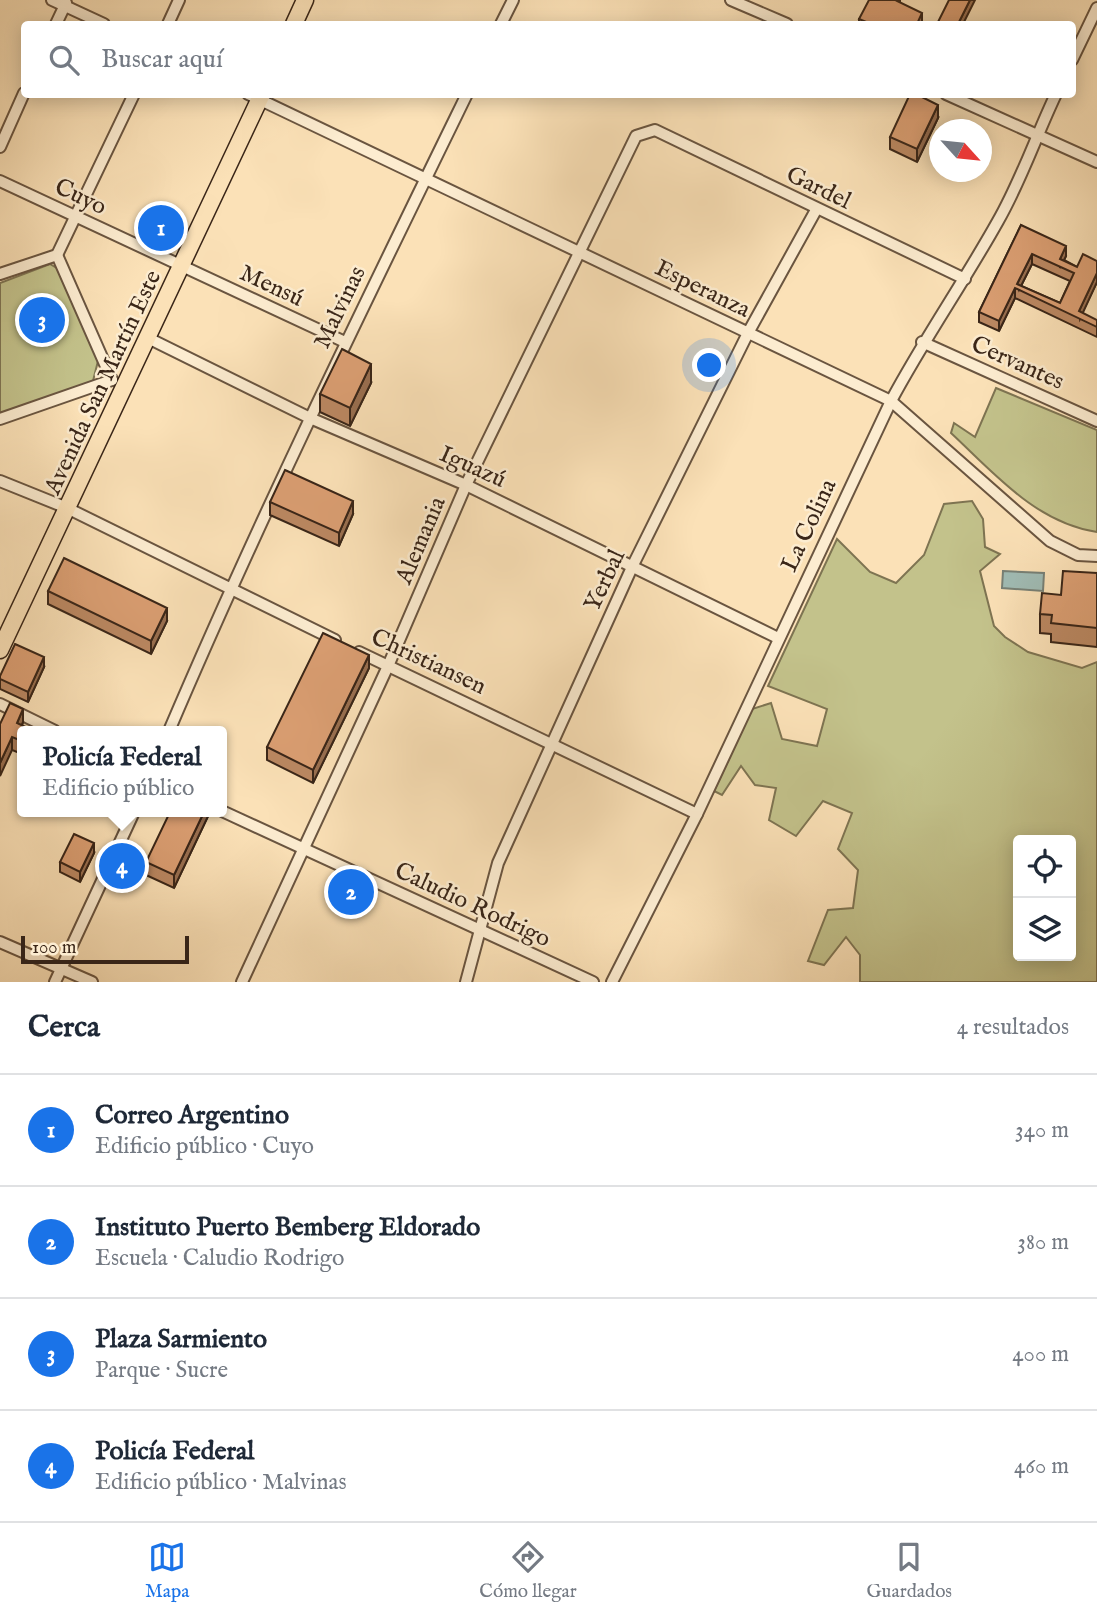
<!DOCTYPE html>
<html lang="es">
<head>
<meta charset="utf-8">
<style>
  :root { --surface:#fff; --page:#f6f6f7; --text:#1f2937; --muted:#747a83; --line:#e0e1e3; --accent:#1a73e8 }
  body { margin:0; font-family:"IM FELL English",serif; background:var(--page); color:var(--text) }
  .controls { position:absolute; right:21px; bottom:21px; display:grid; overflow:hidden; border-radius:7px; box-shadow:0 4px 18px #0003 }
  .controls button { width:63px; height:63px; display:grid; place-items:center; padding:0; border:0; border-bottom:2px solid var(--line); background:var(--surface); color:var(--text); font:35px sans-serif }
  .compass { position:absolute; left:929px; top:119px; width:63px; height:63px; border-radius:50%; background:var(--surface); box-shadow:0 4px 18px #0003; rotate:117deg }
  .scale { position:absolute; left:21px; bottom:18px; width:168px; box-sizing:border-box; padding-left:7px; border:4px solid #3a2618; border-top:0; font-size:19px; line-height:24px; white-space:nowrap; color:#3a2618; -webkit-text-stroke:5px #fcecd0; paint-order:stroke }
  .you { position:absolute; left:710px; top:366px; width:24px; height:24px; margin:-18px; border:5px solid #fff; border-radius:50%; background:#1a73e8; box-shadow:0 0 0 10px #1a73e833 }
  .badge { display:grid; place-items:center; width:46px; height:46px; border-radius:50%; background:var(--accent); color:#fff; font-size:23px; font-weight:700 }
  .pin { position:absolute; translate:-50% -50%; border:4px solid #fff; box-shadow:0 2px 7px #0006 }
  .popup { position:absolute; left:17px; top:726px; width:210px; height:91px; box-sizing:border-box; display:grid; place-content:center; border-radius:7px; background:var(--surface); filter:drop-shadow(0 2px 5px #0005); font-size:23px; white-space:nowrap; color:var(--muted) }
  .popup b { font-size:26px; color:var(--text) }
  .popup::after { content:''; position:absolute; left:50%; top:100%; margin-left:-14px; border:14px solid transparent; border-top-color:var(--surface) }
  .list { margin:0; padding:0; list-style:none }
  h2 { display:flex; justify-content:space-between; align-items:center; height:91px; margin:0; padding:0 28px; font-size:30px }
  h2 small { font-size:23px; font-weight:400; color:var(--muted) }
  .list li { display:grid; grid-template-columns:46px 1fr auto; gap:21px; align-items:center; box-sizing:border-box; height:112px; padding:0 28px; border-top:2px solid var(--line) }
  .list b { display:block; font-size:26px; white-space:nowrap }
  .list p { margin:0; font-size:23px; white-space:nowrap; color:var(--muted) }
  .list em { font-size:23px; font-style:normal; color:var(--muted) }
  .icon { flex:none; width:38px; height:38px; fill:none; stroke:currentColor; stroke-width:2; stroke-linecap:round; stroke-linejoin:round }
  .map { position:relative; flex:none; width:1097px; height:982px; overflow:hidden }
  .search { position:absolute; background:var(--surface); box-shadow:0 4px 18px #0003; left:21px; right:21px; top:21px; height:77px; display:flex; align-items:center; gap:18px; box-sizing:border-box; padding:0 24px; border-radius:7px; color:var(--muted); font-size:26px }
  .sheet { height:539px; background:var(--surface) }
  nav { display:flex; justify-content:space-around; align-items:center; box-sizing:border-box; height:98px; border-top:2px solid var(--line); background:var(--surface); font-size:19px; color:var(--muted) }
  nav a { display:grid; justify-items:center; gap:4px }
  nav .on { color:var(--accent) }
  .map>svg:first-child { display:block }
</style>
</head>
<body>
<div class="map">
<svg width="1097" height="982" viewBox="0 0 1097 982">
  <rect width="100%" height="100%" fill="#fbe1b7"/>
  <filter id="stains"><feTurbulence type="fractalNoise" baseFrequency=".00286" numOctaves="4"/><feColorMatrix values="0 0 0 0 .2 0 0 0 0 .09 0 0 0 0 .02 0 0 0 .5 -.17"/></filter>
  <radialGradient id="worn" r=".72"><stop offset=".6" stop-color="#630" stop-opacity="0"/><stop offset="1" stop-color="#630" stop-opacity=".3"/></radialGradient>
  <g fill="#c3c28b" stroke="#7e7452" stroke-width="2" fill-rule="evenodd">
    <path d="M 50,264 L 65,273 L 99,357 L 93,381 L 0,416 L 0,283 Z"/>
    <path d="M 996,388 L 1097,430 L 1097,532 C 1036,523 994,473 951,433 L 954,423 L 975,437 Z"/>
    <path d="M 972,501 L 983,519 L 985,547 L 1000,554 L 980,571 L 994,626 L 1005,637 L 1028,652 L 1082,668 L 1097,662 L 1097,982 L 860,982 L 860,955 L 846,937 L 824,965 L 808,961 L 828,910 L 853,908 L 858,870 L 838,849 L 852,813 L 823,801 L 796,836 L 769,820 L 776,788 L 755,785 L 741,766 L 722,795 L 714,791 L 752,709 L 771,703 L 782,739 L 817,746 L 827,709 L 768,686 L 837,539 L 870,572 L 896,583 L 924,555 L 944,504 ZM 1071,840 L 1071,956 L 1018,956 L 1018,840 Z"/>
  </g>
  <path fill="#a0bcb5" stroke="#778076" stroke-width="2" d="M 1003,571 L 1044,573 L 1043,591 L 1002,588 Z"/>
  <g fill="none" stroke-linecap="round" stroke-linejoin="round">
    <g stroke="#6a5540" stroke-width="14">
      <g id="street">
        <path d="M 52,0 L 104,24"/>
        <path d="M 731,0 L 787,24"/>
        <path d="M 56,24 L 66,3"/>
        <path d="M 168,24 L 179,0"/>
        <path d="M 501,24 L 513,0"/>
        <path d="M 1072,60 L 1097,8"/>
        <path d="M 248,94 L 891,401 L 1050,541 L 1078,555 L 1097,556"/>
        <path d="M 946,94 L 1097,162"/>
        <path d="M 0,147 L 24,93"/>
        <path d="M 0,181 L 345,342"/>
        <path d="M 57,255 L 134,94"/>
        <path d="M 57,255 L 112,380"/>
        <path d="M 0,274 L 57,255"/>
        <path d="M 148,338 L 310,418 L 466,485 L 778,638"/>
        <path d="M 922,342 L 1097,421"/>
        <path d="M 0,419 L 112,380"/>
        <path d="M 0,481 L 67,508 L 335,640"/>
        <path d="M 359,652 L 697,814"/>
        <path d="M 0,704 L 55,731"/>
        <path d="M 169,731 C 261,515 364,305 467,94"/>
        <path d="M 222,811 L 593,982"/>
        <path d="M 0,942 L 92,982"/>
        <path d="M 55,982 L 134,812"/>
        <path d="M 242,982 L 388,666 L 466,485 L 636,136 L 655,130 L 965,279"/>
        <path d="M 466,982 L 498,863 L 633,565 L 748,333 L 816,210"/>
        <path d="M 612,982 L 697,814 L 891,401 C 924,339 964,282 998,221 C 1021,181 1036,136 1056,94"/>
      </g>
    </g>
    <g stroke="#3a2618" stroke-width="19">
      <g id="primary">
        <path d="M 294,24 L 305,0"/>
        <path d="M 0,650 L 262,94"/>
      </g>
    </g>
    <use href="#street" stroke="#fcecd0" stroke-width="10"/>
    <use href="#primary" stroke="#fbe1b7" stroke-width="16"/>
  </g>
  <g fill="#bb8862" stroke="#3a2618" stroke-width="2" fill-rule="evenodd">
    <path d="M 900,0 L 900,3 L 922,23 L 921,24 L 859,24 L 859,19 Z"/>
    <path d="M 938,118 L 917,162 L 890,149 L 890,137 Z"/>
    <path d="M 1021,225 L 1066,256 L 1064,260 L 1077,267 L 1097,261 L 1097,282 L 1082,313 L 1097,327 L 1097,337 L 1015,298 L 999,331 L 979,322 L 979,312 ZM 1032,264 L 1070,281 L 1060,303 L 1021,286 Z"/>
    <path d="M 371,383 L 350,426 L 320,412 L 320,394 Z"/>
    <path d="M 270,502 L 353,514 L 339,546 L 270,515 Z"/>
    <path d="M 1097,573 L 1097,647 L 1051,642 L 1051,634 L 1040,633 L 1040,614 L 1061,595 Z"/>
    <path d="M 48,591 L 167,621 L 151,654 L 48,604 Z"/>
    <path d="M 44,667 L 28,702 L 0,689 L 0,676 Z"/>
    <path d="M 369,668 L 313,783 L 267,760 L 267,747 Z"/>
    <path d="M 23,722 L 22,726 L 22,754 L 12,750 L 0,724 Z"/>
    <path d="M 210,812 L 174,888 L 146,875 L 146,862 Z"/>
    <path d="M 94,853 L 80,882 L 60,872 L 60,862 Z"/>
  </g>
  <g fill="#996f50" stroke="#3a2618" stroke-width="2">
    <path d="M 970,0 L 975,0 L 963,24 L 958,24 Z"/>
    <path d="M 922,13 L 922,23 L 921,24 L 916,24 Z"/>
    <path d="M 938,105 L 938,118 L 917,162 L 917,149 Z"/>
    <path d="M 1066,246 L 1066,256 L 1060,268 L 1060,259 Z"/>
    <path d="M 1032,254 L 1032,264 L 1019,290 L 1017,284 Z"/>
    <path d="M 1097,273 L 1097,282 L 1080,319 L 1079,311 Z"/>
    <path d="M 1015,288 L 1015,298 L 999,331 L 999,321 Z"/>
    <path d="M 371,364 L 371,383 L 350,426 L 350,408 Z"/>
    <path d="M 353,501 L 353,514 L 339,546 L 339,533 Z"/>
    <path d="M 167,608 L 167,621 L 151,654 L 151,641 Z"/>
    <path d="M 369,655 L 369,668 L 313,783 L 313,770 Z"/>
    <path d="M 44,657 L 44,667 L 28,702 L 28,692 Z"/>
    <path d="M 23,709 L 23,722 L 17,736 L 17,723 Z"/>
    <path d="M 12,737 L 12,750 L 0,776 L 0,763 Z"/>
    <path d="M 204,812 L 210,812 L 174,888 L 174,875 Z"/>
    <path d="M 94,843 L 94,853 L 80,882 L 80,872 Z"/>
  </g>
  <g fill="#da9e72" stroke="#3a2618" stroke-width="2" fill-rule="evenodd">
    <path d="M 869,0 L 898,0 L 897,1 L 922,13 L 917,24 L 871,24 L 859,19 Z"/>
    <path d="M 949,0 L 970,0 L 958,24 L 937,24 Z"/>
    <path d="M 910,94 L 916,94 L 938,105 L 917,149 L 890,137 Z"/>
    <path d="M 1021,225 L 1066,246 L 1060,259 L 1077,267 L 1083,254 L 1097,261 L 1097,273 L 1079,311 L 1097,320 L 1097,327 L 1015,288 L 999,321 L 979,312 ZM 1032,254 L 1074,273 L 1060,303 L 1017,284 Z"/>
    <path d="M 342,349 L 371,364 L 350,408 L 320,394 Z"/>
    <path d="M 285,470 L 353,501 L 339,533 L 270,502 Z"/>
    <path d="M 64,558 L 167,608 L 151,641 L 48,591 Z"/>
    <path d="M 1063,571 L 1097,573 L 1097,628 L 1051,623 L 1052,615 L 1040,614 L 1042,593 L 1061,595 Z"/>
    <path d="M 323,633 L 369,655 L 313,770 L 267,747 Z"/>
    <path d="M 15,644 L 44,657 L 28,692 L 0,679 L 0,676 Z"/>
    <path d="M 10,703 L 23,709 L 17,723 L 34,731 L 22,731 L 22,741 L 12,737 L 0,763 L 0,724 Z"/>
    <path d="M 170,812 L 204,812 L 174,875 L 146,862 Z"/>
    <path d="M 74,834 L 94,843 L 80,872 L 60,862 Z"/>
  </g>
  <g text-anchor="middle" stroke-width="5" stroke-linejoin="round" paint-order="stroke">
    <g font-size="24" fill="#3a2618" stroke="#fcecd0">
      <text transform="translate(819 187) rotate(26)" y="8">Gardel</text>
      <text transform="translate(81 196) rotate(25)" y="8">Cuyo</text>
      <text transform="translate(272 285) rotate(25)" y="8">Mensú</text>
      <text transform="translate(703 288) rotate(26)" y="8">Esperanza</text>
      <text transform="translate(339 307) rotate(-64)" y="8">Malvinas</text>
      <text transform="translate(1018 362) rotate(24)" y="8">Cervantes</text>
      <text transform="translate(102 382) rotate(-65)" y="8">Avenida San Martín Este</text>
      <text transform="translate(473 466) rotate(24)" y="8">Iguazú</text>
      <text transform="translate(808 525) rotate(-65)" y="8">La Colina</text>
      <text transform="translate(420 540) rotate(-67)" y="8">Alemania</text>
      <text transform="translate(604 580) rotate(-65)" y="8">Yerbal</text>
      <text transform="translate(429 661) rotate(25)" y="8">Christiansen</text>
      <text transform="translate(473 904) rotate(25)" y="8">Caludio Rodrigo</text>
    </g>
  </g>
  <rect width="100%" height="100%" filter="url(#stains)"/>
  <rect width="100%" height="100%" fill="url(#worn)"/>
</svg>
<div class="controls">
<button><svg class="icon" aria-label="locate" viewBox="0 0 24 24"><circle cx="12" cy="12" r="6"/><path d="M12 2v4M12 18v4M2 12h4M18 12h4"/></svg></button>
<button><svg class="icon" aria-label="layers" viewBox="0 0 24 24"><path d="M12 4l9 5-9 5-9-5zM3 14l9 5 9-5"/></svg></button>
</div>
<svg class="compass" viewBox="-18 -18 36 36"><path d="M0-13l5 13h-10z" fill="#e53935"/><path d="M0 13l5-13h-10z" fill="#747a83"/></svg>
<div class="scale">100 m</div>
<div class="you"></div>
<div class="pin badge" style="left:161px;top:228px">1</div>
<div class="pin badge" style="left:351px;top:892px">2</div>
<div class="pin badge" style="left:42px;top:320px">3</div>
<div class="pin badge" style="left:122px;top:866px">4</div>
<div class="popup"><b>Policía Federal</b>Edificio público</div>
<div class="search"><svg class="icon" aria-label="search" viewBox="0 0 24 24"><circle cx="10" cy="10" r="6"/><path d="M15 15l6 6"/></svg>Buscar aquí</div>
</div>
<section class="sheet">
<h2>Cerca<small>4 resultados</small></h2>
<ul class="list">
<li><span class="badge">1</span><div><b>Correo Argentino</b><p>Edificio público · Cuyo</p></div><em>340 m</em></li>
<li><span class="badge">2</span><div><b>Instituto Puerto Bemberg Eldorado</b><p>Escuela · Caludio Rodrigo</p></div><em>380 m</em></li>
<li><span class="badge">3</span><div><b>Plaza Sarmiento</b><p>Parque · Sucre</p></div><em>400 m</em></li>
<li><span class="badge">4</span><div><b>Policía Federal</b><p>Edificio público · Malvinas</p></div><em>460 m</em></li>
</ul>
</section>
<nav>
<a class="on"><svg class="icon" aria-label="map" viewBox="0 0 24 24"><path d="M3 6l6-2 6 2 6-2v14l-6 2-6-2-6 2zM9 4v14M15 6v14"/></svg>Mapa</a>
<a><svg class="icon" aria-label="directions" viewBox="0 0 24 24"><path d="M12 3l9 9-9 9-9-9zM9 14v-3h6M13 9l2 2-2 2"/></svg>Cómo llegar</a>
<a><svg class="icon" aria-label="saved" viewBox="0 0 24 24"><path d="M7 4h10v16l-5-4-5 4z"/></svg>Guardados</a>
</nav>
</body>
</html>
